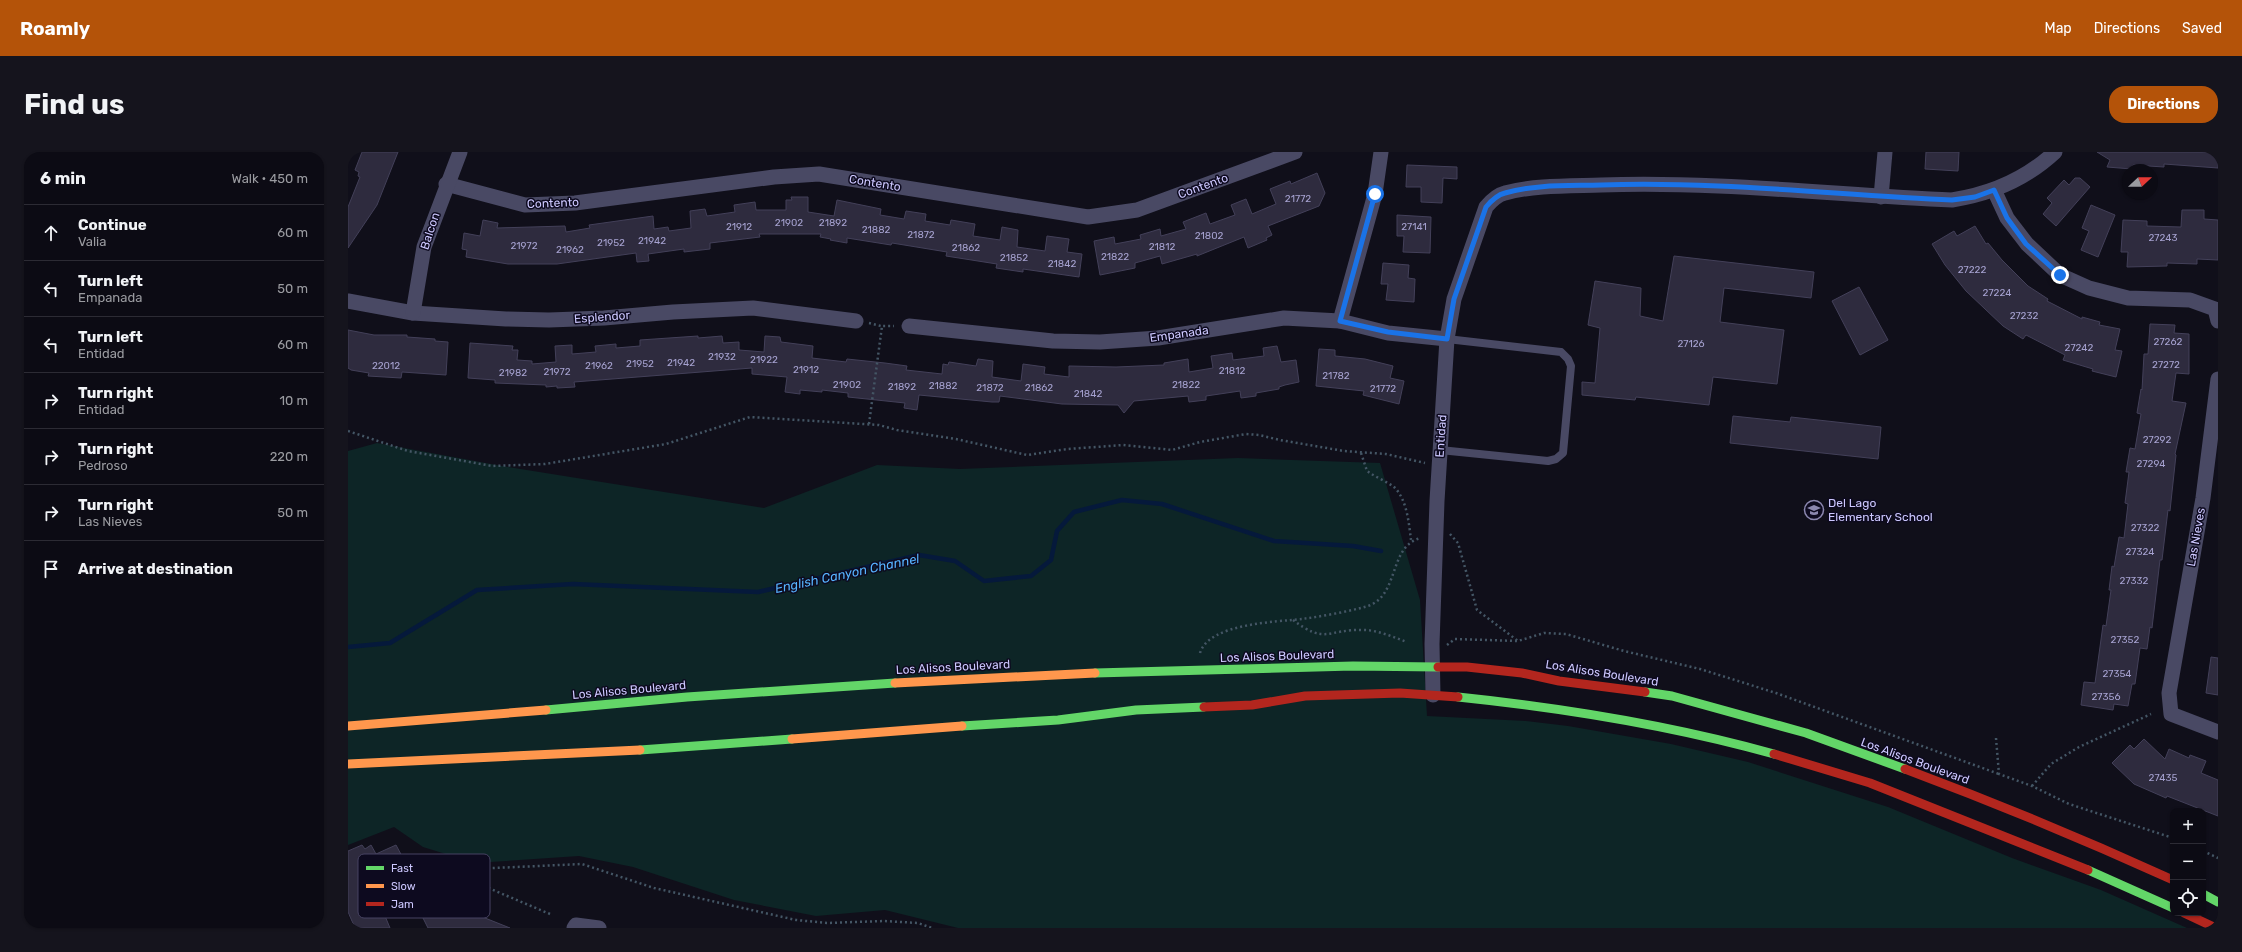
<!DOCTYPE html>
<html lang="en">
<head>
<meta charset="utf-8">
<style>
  :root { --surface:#0c0b14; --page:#15141d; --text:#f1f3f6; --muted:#9a9ba0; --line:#2c2b34; --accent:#b45309 }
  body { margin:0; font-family:Rubik,sans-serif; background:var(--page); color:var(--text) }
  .controls { position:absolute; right:12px; bottom:12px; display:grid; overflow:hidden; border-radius:8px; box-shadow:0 1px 3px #0004 }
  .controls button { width:36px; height:36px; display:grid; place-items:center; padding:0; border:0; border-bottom:1px solid var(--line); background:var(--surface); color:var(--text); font:20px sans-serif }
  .compass { position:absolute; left:1774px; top:12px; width:36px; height:36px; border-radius:50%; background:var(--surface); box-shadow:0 1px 3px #0004; rotate:68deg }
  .stop { position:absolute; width:12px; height:12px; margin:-9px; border:3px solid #1a73e8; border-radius:50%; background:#fff }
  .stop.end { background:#1a73e8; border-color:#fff; box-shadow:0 1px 4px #0008 }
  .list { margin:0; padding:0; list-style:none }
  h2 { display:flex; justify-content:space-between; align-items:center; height:52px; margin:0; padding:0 16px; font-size:17px }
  h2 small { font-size:13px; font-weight:400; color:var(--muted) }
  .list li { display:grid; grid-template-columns:26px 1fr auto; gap:12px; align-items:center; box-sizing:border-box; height:56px; padding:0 16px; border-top:1px solid var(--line) }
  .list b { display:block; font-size:15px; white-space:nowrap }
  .list p { margin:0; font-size:13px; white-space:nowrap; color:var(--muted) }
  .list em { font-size:13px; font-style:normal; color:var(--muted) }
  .icon { flex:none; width:22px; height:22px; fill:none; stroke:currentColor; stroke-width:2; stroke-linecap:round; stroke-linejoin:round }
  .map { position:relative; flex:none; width:1870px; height:776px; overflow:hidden; border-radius:16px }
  header { display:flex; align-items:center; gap:24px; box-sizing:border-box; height:56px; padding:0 20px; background:var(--accent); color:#fff }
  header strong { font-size:19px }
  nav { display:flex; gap:22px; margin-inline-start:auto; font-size:14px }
  .intro { display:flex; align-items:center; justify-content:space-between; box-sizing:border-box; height:96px; padding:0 24px }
  h1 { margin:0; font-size:28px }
  .button { padding:10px 18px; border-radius:16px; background:var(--accent); color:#fff; font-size:14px; font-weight:700 }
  main { display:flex; gap:24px; padding:0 24px }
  aside { flex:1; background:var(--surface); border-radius:16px; box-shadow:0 1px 3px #0004 }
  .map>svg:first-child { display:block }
</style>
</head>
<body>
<header>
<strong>Roamly</strong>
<nav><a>Map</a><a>Directions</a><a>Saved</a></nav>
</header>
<div class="intro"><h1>Find us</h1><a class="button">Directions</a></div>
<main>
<aside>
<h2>6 min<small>Walk · 450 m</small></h2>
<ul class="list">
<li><svg class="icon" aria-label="ahead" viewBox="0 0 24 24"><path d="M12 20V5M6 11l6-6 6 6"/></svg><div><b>Continue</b><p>Valia</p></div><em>60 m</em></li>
<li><svg class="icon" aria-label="left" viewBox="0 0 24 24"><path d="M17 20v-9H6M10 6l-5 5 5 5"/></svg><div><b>Turn left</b><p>Empanada</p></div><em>50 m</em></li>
<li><svg class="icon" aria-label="left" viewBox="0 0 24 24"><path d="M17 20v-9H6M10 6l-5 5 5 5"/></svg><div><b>Turn left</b><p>Entidad</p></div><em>60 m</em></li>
<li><svg class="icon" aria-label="right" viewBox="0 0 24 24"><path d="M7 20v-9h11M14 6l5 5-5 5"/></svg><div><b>Turn right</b><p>Entidad</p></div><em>10 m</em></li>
<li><svg class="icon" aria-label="right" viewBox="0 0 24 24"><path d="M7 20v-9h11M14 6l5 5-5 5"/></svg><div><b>Turn right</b><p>Pedroso</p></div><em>220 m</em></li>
<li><svg class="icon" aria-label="right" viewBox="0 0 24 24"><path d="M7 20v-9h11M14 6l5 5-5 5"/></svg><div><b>Turn right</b><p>Las Nieves</p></div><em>50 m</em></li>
<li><svg class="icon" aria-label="arrive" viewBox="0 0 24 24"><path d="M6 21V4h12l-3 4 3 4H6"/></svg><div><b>Arrive at destination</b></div></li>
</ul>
</aside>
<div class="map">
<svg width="1870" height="776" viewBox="0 0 1870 776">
  <rect width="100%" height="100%" fill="#100f1a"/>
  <path fill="#0d2526" d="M 29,291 L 154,314 L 416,356 L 529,313 L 612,317 L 890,306 L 1032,311 L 1072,448 L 1079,564 L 1178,569 L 1220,574 L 1323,592 L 1400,610 L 1540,655 L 1664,706 L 1753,738 L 1839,776 L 610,776 L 537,758 L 468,764 L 386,748 L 285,715 L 231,704 L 127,711 L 75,695 L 46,675 L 0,693 L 0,299 Z"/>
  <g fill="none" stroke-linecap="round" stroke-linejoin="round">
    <path stroke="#05193b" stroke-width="4.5" d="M 0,495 L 42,491 L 129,438 L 225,432 L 410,440 L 571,403 L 607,409 L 636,429 L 683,424 L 703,408 L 709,379 L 726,360 L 774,348 L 814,352 L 926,389 L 1005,394 L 1033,399"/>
  </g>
  <g fill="#2e2b3e" stroke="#434059">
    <path d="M 14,0 L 50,0 L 29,53 L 0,96 L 0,55 L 12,25 L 10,24 L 11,20 L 7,18 Z"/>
    <path d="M 1578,0 L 1611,0 L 1610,19 L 1577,17 Z"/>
    <path d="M 1749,0 L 1870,0 L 1870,16 L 1816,12 L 1816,15 L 1785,13 L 1784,17 L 1759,15 L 1762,8 Z"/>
    <path d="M 1059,13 L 1109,15 L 1109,27 L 1095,26 L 1094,51 L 1073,50 L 1073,35 L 1058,35 Z"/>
    <path d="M 969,21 L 977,41 L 971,54 L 920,74 L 924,83 L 918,86 L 919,88 L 900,96 L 896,85 L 849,104 L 849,102 L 814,112 L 812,104 L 787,111 L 787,116 L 752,123 L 746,89 L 766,85 L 767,92 L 793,87 L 792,83 L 812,77 L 813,84 L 838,77 L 835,70 L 858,61 L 862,72 L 887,63 L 883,53 L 898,47 L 904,62 L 928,52 L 922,37 L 942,29 L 943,32 Z"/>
    <path d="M 1727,26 L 1732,26 L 1742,35 L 1708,74 L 1695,62 L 1704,51 L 1699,46 L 1716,28 L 1721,33 Z"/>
    <path d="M 443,45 L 460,45 L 460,60 L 486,64 L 489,48 L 533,57 L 532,63 L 556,67 L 558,59 L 578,62 L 577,69 L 602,73 L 603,68 L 627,72 L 625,84 L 652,88 L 654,75 L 670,78 L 669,95 L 697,99 L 699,84 L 721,87 L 719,100 L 734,102 L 731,125 L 675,117 L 675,120 L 648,116 L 649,112 L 598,104 L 599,100 L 544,91 L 543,93 L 499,86 L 499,91 L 482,88 L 483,87 L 472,85 L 473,82 L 411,82 L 412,85 L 362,91 L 362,97 L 336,100 L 336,97 L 300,102 L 301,109 L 289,110 L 288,101 L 209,112 L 160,112 L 118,105 L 119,98 L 114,97 L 116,81 L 132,84 L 135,68 L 150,71 L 149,76 L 217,74 L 218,80 L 242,76 L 241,73 L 305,64 L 306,77 L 320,75 L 321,79 L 343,76 L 342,59 L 357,57 L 359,64 L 387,60 L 386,53 L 407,50 L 408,58 L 438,58 L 438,48 L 444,48 Z"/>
    <path d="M 1743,53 L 1767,63 L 1750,105 L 1733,98 L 1741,79 L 1734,76 Z"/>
    <path d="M 1834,58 L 1856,58 L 1856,67 L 1870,68 L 1870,108 L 1849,107 L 1849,112 L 1819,111 L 1819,114 L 1779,115 L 1780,100 L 1773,100 L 1775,68 L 1799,69 L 1799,74 L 1833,75 Z"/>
    <path d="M 1049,63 L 1083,65 L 1082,101 L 1055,100 L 1056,84 L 1049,84 Z"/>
    <path d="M 1627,74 L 1638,92 L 1640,91 L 1654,108 L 1680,134 L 1700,147 L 1699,149 L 1734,167 L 1734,165 L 1752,170 L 1751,173 L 1772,177 L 1767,198 L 1774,199 L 1768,225 L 1744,219 L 1745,217 L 1715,208 L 1717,203 L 1678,183 L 1675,187 L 1655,174 L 1618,139 L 1597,113 L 1584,92 L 1606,79 L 1609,84 Z"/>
    <path d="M 1326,104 L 1466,120 L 1463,146 L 1376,136 L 1372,170 L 1436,178 L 1429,232 L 1365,225 L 1361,253 L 1288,245 L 1287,248 L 1234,243 L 1234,230 L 1247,231 L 1252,176 L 1240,173 L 1247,129 L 1293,136 L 1292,164 L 1315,169 Z"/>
    <path d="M 1035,111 L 1061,113 L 1060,126 L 1067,127 L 1066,150 L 1038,148 L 1040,132 L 1033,132 Z"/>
    <path d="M 1511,135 L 1540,188 L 1512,203 L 1484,149 Z"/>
    <path d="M 1802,172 L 1827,173 L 1826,181 L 1841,182 L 1841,222 L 1828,221 L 1824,249 L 1838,251 L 1827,302 L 1828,303 L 1824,340 L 1822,359 L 1820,358 L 1814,408 L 1812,408 L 1804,476 L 1802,475 L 1799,497 L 1792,496 L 1787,532 L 1784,532 L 1780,554 L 1766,552 L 1765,558 L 1733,553 L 1736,530 L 1747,531 L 1755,473 L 1758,474 L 1763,438 L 1761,438 L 1764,414 L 1766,415 L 1771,385 L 1776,386 L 1780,352 L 1777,351 L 1781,320 L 1778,320 L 1782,296 L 1787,297 L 1793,262 L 1789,261 L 1793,237 L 1794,238 L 1796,202 L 1800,202 Z"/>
    <path d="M 0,178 L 26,183 L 59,183 L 59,185 L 87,187 L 87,189 L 100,190 L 98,223 L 54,220 L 53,226 L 20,224 L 21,221 L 3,218 L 0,216 Z"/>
    <path d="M 350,184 L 350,186 L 374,184 L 375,191 L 391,190 L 391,198 L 416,200 L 417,184 L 432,185 L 433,190 L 465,194 L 464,206 L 498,210 L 499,207 L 537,211 L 559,214 L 558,218 L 594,222 L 595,212 L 600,213 L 601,210 L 628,214 L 630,207 L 645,209 L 644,225 L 673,229 L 675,212 L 697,215 L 696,222 L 721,225 L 721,214 L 768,215 L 816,213 L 816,211 L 840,207 L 841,220 L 865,216 L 863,204 L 884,201 L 885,208 L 916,204 L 915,196 L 929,194 L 933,210 L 948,208 L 951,230 L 937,233 L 931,235 L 931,237 L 908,241 L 908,244 L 893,246 L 892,239 L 858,244 L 858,248 L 841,250 L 840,244 L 786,249 L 776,261 L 770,253 L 714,252 L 652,244 L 651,250 L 644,250 L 571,243 L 569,258 L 556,256 L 557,251 L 500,245 L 500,241 L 474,238 L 474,240 L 452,238 L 452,242 L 437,240 L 439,225 L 404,222 L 404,216 L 226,230 L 227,235 L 209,236 L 209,234 L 198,235 L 198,233 L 147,231 L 147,228 L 120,226 L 122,191 L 165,194 L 164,198 L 170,198 L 169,208 L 184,209 L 184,212 L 208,210 L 207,194 L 224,193 L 224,202 L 248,200 L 247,194 L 268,192 L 268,196 L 292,194 L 292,188 Z"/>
    <path d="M 971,197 L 987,198 L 987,204 L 1017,207 L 1045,214 L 1042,226 L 1056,229 L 1051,252 L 1015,243 L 1016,239 L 968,234 Z"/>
    <path d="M 1385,264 L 1442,270 L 1443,265 L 1533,275 L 1530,307 L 1382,291 Z"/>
    <path d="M 1863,505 L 1870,506 L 1870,543 L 1858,541 Z"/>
    <path d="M 1796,587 L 1817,607 L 1821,597 L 1841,606 L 1842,603 L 1858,609 L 1853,621 L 1870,628 L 1870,664 L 1819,644 L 1818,646 L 1786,632 L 1764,611 L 1782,593 L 1786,597 Z"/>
    <path d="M 14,693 L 17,697 L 23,693 L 28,702 L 48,693 L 63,721 L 80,713 L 107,754 L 162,776 L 80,776 L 55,726 L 57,725 L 35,733 L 27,740 L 42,776 L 7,776 L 0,760 L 0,699 Z"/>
  </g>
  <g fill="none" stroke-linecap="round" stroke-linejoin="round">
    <g stroke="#445665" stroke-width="2.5" stroke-dasharray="2 3" stroke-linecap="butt">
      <path d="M 521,171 L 533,174"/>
      <path d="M 521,272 L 534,174 L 546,174"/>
      <path d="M 0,279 L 60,299 L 144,314 L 197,312 L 318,292 L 402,265 L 531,273 L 549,278 L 608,287 L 679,303 L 720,297 L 775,293 L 824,298 L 852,290 L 898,282 L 911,283 L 932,288 L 996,299 L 1038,302 L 1077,311"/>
      <path d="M 1013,301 L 1019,319 C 1027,325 1038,329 1046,335 C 1059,347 1061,372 1063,388"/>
      <path d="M 1102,382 L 1110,391 L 1129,458 L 1170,489"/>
      <path d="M 945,468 C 978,493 979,477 1015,478 C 1030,478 1045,485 1059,490"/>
      <path d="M 1099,493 L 1107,487 L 1170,489 L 1196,481 L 1218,482 L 1276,499 L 1352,517 L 1428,541 L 1651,622"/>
      <path d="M 852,501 C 861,471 929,470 954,467 C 975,464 999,460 1020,454 C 1052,443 1040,394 1073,386"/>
      <path d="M 1648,586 L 1651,622 L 1684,634 L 1721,652 L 1825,686"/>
      <path d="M 1684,634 L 1703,612 L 1731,595 L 1803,562"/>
      <path d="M 1855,699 L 1870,706"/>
      <path d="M 202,762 L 138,735 L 124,724 L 124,717 L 234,712 L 306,736 L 448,768 L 479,771 L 536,769 L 570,771 L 584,776"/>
    </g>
    <path stroke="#494964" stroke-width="8" d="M 1092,298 L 1200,309 L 1208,307 L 1215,301 L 1223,214 L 1220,207 L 1213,200 L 1099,187"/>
    <g stroke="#494964" stroke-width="15">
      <path d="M 98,32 L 177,53 L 227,51 L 426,25 L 471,22 L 740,65 L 789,58 L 947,0"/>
      <path d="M 1646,38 L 1659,66 L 1679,92 L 1712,123 L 1741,136 L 1780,146 L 1842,148 L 1867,157 L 1870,169"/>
      <path d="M 1533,45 L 1537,0"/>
      <path d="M 0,149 L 65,161 L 158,167 L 201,168 L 256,166 L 325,160 L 405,156 L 508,169"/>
      <path d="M 65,161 L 76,95 L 112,0"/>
      <path d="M 992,169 L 1027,42 L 1033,0"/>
      <path d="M 561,174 L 705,189 L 752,190 L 810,186 L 936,166 L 992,169 L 1040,181 L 1099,187"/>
      <path d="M 1870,227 L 1855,346 L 1821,541 L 1823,562 L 1870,580"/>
      <path d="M 1085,543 L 1084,492 L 1089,349 L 1099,187 L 1106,147 L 1138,55 C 1143,49 1149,43 1157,41 C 1185,33 1224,34 1253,33 C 1371,29 1487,43 1604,48 C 1643,42 1678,27 1707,0"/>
      <path d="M 226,776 L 228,773 L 251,776"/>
    </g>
    <g stroke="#63d668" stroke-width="9">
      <path d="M 747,521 L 1005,514 L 1090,515"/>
      <path d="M 1297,540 L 1324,544 L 1458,581 L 1557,617"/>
      <path d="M 1110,545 C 1216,556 1322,573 1426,602"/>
      <path d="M 198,558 L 339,545 L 547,531"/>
      <path d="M 614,574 L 710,568 L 788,558 L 856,555"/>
      <path d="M 292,598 L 444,587"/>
      <path d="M 1740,718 L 1825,756"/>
      <path d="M 1855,742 L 1870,750"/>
    </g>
    <g stroke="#ff974d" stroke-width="9">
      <path d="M 547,531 L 747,521"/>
      <path d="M 0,574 L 198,558"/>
      <path d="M 444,587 L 614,574"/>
      <path d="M 0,612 L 292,598"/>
    </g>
    <g stroke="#b3261e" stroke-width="9">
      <path d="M 1090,515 L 1119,515 L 1174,521 L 1211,529 L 1297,540"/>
      <path d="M 856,555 L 904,553 L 957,544 L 1052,541 L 1110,545"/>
      <path d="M 1426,602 L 1522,631 L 1740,718"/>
      <path d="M 1557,617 C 1648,651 1737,688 1825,728"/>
      <path d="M 1836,761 L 1868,776"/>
    </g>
  </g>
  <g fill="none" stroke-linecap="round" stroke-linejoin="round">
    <path stroke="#1a73e8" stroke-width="5" d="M 1027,42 L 992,169 L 1040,180 L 1099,187 L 1106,147 L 1138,55 C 1143,49 1149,43 1157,41 C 1187,32 1223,34 1253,33 C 1371,29 1487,43 1604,48 L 1627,45 L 1646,38 L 1659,66 L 1678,92 L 1712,123"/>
  </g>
  <defs>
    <g id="school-ring" transform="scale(1)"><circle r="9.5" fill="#0d0a1f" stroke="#8b87af" stroke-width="1.5"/><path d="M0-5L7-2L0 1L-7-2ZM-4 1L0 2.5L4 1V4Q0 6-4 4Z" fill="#8b87af"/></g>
  </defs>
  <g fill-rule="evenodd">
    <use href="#school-ring" x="1466" y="358"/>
  </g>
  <g text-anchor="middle" stroke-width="3" stroke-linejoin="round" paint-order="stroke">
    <g font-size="10" fill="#a5a1cf">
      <text x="950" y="50">21772</text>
      <text x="441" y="74">21902</text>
      <text x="485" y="74">21892</text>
      <text x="391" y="78">21912</text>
      <text x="1066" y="78">27141</text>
      <text x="528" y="81">21882</text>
      <text x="573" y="86">21872</text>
      <text x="861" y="87">21802</text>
      <text x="1815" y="89">27243</text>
      <text x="304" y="92">21942</text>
      <text x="263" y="94">21952</text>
      <text x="176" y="97">21972</text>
      <text x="814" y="98">21812</text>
      <text x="618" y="99">21862</text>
      <text x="222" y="101">21962</text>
      <text x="767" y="108">21822</text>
      <text x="666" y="109">21852</text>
      <text x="714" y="115">21842</text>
      <text x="1624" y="121">27222</text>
      <text x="1649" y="144">27224</text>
      <text x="1676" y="167">27232</text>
      <text x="1820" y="193">27262</text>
      <text x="1343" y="195">27126</text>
      <text x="1731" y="199">27242</text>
      <text x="374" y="208">21932</text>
      <text x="416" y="211">21922</text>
      <text x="333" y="214">21942</text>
      <text x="292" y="215">21952</text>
      <text x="1818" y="216">27272</text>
      <text x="38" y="217">22012</text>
      <text x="251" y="217">21962</text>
      <text x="458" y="221">21912</text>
      <text x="884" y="222">21812</text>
      <text x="209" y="223">21972</text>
      <text x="165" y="224">21982</text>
      <text x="988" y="227">21782</text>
      <text x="499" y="236">21902</text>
      <text x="838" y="236">21822</text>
      <text x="595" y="237">21882</text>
      <text x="554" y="238">21892</text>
      <text x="642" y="239">21872</text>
      <text x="691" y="239">21862</text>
      <text x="1035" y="240">21772</text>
      <text x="740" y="245">21842</text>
      <text x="1809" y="291">27292</text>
      <text x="1803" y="315">27294</text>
      <text x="1797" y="379">27322</text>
      <text x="1792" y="403">27324</text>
      <text x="1786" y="432">27332</text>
      <text x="1777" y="491">27352</text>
      <text x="1769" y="525">27354</text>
      <text x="1758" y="548">27356</text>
      <text x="1815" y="629">27435</text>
    </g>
    <g font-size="12" fill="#cdc8ff" stroke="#0d0a1f">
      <text transform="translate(527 31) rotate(9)" y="4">Contento</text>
      <text transform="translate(855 34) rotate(-20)" y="4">Contento</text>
      <text transform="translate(205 51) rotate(-2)" y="4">Contento</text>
      <text transform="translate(82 79) rotate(-72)" y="4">Balcon</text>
      <text transform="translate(254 165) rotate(-4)" y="4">Esplendor</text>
      <text transform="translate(831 182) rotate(-8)" y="4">Empanada</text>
      <text transform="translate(1093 284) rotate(-86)" y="4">Entidad</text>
      <text transform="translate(1848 385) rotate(-80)" y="4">Las Nieves</text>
      <text transform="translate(929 504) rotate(-2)" y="4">Los Alisos Boulevard</text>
      <text transform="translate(605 515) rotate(-3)" y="4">Los Alisos Boulevard</text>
      <text transform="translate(1254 521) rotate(9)" y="4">Los Alisos Boulevard</text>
      <text transform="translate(281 538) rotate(-5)" y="4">Los Alisos Boulevard</text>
      <text transform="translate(1567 609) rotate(20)" y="4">Los Alisos Boulevard</text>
    </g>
    <g font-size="12" fill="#cdc8ff" stroke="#0d0a1f" text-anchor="start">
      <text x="1480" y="355">Del Lago<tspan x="1480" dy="14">Elementary School</tspan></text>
    </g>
    <g font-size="13" font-style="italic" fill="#56b4ff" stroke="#0d0a1f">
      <text transform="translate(499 421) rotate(-12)" y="5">English Canyon Channel</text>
    </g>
  </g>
  <rect x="10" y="702" width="132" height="64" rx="6" fill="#0d0a1f" stroke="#474362" stroke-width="1"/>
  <rect x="18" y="714" width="18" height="4" fill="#63d668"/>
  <rect x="18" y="732" width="18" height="4" fill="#ff974d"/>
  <rect x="18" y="750" width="18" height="4" fill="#b3261e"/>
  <g font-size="11" fill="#cdc8ff">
    <text x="43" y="720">Fast</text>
    <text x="43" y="738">Slow</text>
    <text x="43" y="756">Jam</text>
  </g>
</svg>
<div class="controls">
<button>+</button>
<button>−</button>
<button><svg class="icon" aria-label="locate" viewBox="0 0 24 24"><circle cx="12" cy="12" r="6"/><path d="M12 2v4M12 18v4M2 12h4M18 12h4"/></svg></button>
</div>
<svg class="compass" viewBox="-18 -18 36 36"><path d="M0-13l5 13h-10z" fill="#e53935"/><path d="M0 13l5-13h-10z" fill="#9a9ba0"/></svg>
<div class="stop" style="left:1027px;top:42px"></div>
<div class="stop end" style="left:1712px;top:123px"></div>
</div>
</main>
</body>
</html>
